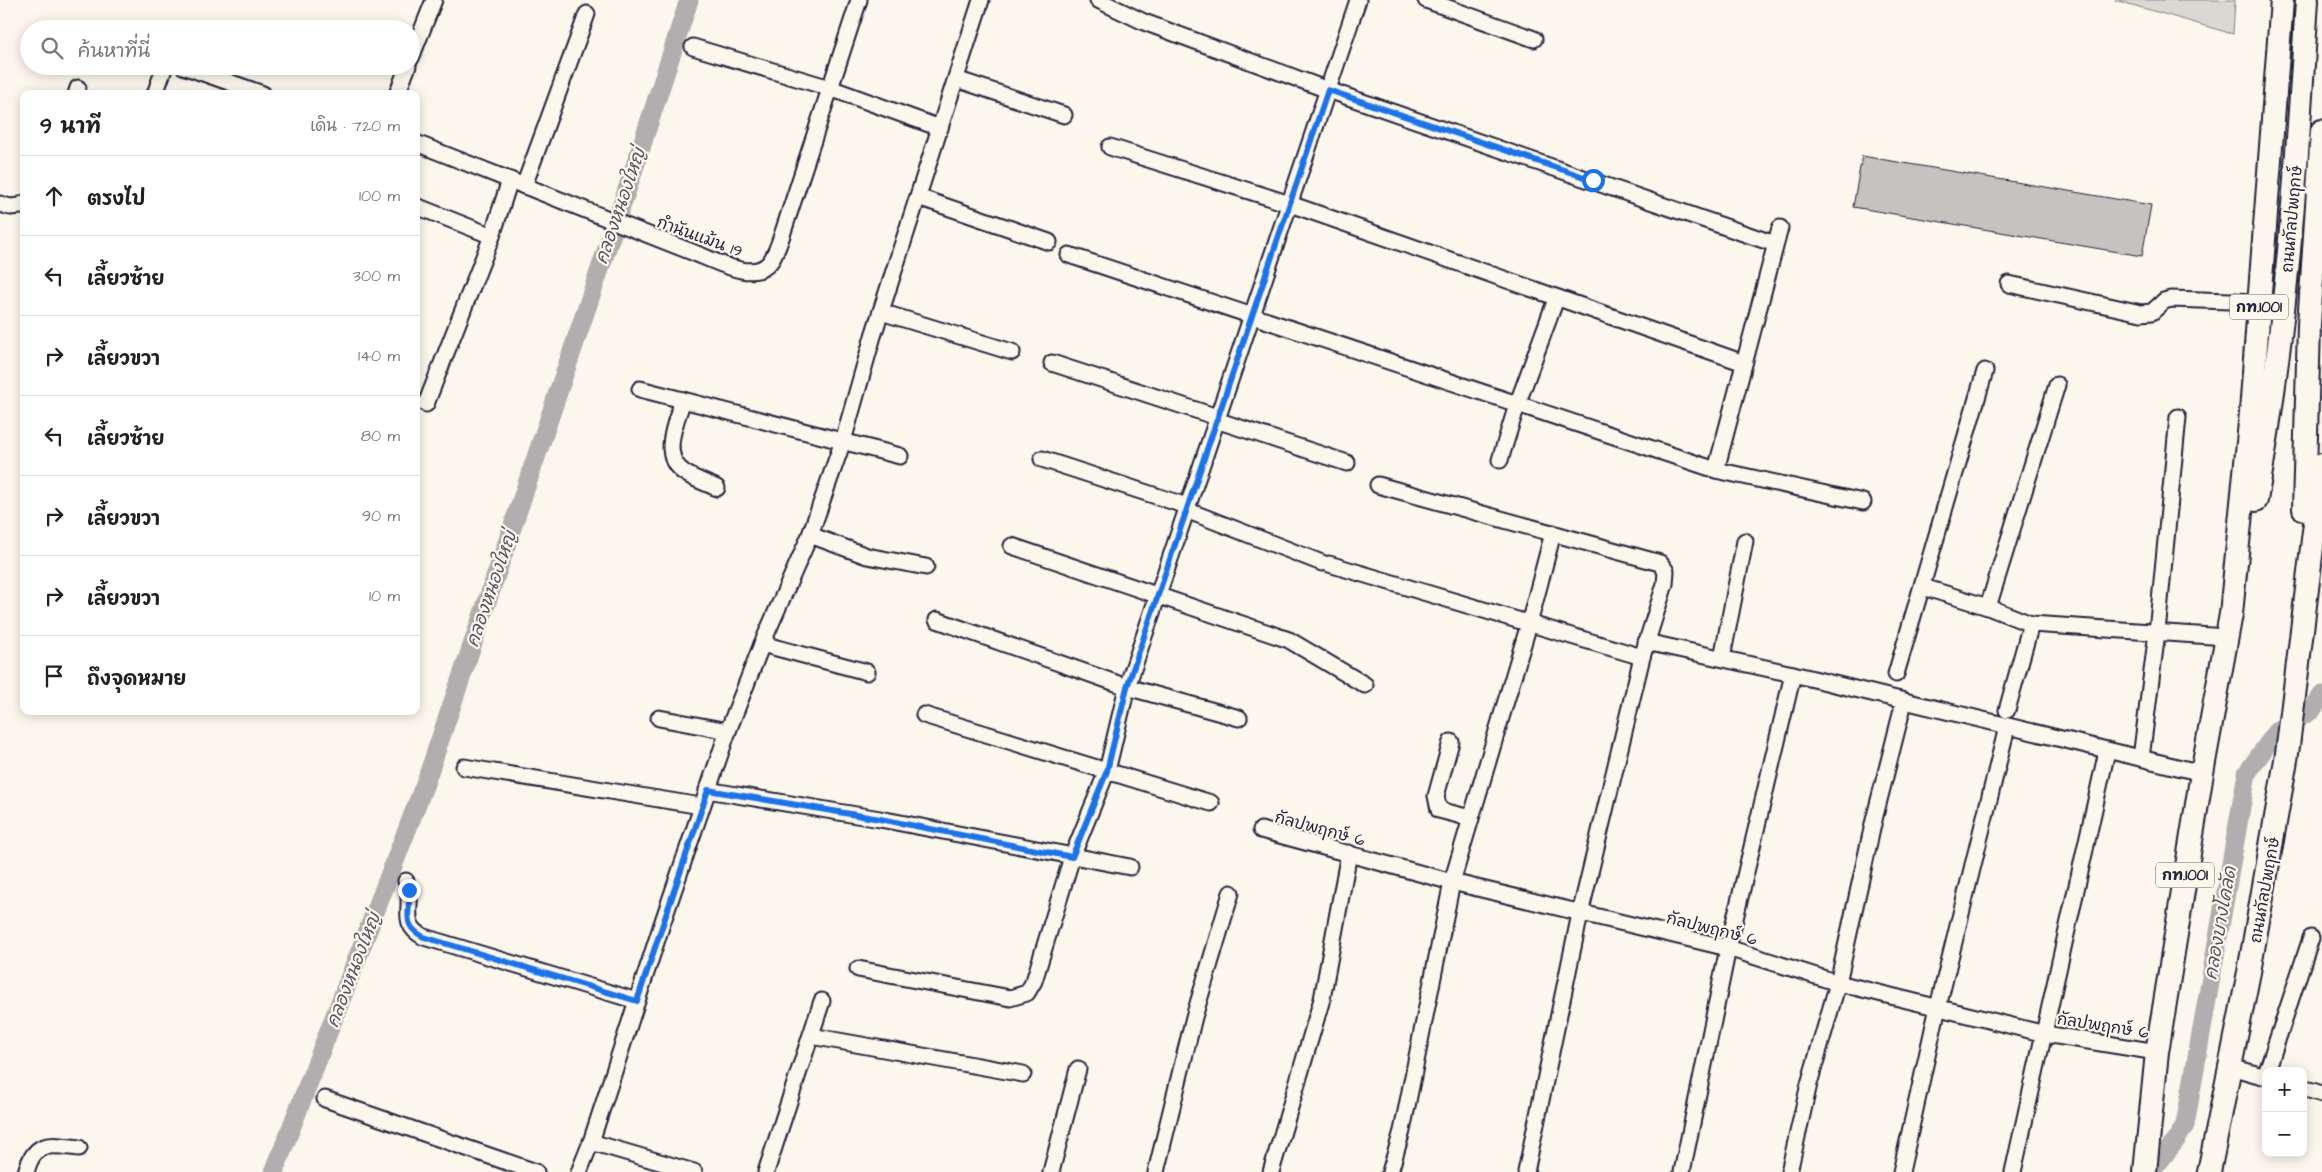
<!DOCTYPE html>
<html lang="th">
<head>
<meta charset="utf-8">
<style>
  :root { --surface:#fff; --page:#f6f6f6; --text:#222; --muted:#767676; --line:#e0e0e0 }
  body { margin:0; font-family:"Architects Daughter","Playpen Sans Thai",sans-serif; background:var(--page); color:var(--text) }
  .controls { position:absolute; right:15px; bottom:15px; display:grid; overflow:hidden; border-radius:10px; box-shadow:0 2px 12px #0003 }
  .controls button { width:45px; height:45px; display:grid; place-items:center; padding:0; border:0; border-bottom:1px solid var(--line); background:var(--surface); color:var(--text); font:25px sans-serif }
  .stop { position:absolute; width:15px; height:15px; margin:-11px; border:4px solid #1a73e8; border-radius:50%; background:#fff }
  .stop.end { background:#1a73e8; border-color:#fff; box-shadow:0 1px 5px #0008 }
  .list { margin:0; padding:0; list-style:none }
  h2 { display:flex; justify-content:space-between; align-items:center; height:65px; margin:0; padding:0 20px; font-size:21px }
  h2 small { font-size:16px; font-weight:400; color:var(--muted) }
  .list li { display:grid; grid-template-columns:32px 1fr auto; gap:15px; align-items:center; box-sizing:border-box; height:80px; padding:0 20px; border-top:1px solid var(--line) }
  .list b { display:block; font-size:19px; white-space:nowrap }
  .list em { font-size:16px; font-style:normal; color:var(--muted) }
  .icon { flex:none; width:28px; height:28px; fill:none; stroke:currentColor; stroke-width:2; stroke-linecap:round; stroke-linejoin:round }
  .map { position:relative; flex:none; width:2322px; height:1172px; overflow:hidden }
  .search { position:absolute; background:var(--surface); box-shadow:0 2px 12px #0003; left:20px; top:20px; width:400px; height:55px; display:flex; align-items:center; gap:12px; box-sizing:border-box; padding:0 18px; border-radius:28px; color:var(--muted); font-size:19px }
  .panel { position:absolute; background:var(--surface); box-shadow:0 2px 12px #0003; left:20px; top:90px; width:400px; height:625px; border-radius:10px }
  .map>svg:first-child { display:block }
</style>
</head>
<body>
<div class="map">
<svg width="2322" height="1172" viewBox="0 0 2322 1172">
  <rect width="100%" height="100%" fill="#fbf7ec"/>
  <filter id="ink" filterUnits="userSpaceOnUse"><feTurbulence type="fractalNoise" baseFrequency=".02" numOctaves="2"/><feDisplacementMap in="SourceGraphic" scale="10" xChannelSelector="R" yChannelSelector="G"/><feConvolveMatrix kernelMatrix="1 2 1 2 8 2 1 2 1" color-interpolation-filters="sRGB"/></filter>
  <g filter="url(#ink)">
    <path fill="#dbd8d3" stroke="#7e7d87" d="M 2115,0 L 2235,0 L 2233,34 Z"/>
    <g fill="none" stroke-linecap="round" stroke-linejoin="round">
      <g stroke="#b1aeb0" stroke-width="19">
        <path d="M 274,1172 L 426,781 L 635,166 L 689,0"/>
        <path d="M 2151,1172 L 2176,1140 L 2185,1125 L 2247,773 L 2277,731 L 2312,710 L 2322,695"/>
      </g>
    </g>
    <path fill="#c6c2c0" stroke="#22223b" d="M 1862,156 L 2151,205 L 2142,256 L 1853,207 Z"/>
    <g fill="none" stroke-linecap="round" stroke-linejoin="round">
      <g stroke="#22223b" stroke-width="19">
        <g id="street">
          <path d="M 1098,0 L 1144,22 L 1328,90 L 1775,244"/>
          <path d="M 1426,0 L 1534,39"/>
          <path d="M 693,47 L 830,88 L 940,128"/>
          <path d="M 411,58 L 434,0"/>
          <path d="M 183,66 L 263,94"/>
          <path d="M 956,79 L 1064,115"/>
          <path d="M 76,94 L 78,88"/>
          <path d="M 155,94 L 165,66"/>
          <path d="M 397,94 L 408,66"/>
          <path d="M 416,143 L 697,254 C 716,261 754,283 770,262 C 777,253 781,238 785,226 L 859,0"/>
          <path d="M 1110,147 L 1290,204 L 1744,363"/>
          <path d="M 524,186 L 587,14"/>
          <path d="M 918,197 L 1049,242"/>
          <path d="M 0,204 L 10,207 L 21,206 L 24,203"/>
          <path d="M 416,206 L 492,236"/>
          <path d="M 1069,255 L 1716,470 L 1863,502"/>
          <path d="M 2009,284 L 2141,313 L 2152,312 L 2164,301 L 2171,299 L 2260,302"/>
          <path d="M 881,312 L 1012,352"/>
          <path d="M 1052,363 L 1217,417"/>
          <path d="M 640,389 L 900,456"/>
          <path d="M 683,400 C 676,422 659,457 685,473 C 694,479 706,483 717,488"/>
          <path d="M 426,404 L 492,236 L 510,180"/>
          <path d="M 1216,420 L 1347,463"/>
          <path d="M 1042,459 L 1187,506"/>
          <path d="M 1500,460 L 1517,405 L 1556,299"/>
          <path d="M 1716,470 L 1780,228"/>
          <path d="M 1378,485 L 1660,563 L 1666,571 L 1665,584 L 1642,657 L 1580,914 L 1526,1172"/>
          <path d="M 1186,510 L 1322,563"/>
          <path d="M 810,535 L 867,556 L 926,567"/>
          <path d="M 1012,546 L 1289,640 L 1365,685"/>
          <path d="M 1329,564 L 1642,657"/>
          <path d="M 1923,587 L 1988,607 L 2031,624 L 2227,637"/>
          <path d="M 1988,607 L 2057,385"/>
          <path d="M 937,620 L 1127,687 L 1239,718"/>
          <path d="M 1646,642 L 1793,674 L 2202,773"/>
          <path d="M 762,644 L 867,672"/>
          <path d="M 1722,658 L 1745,541"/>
          <path d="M 1896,674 L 1985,371"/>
          <path d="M 2007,710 L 2031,624"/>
          <path d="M 924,715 L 1211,803"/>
          <path d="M 659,718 L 728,731"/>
          <path d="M 1451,742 L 1436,796 L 1439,810 L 1470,818"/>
          <path d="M 2141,758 L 2157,632 L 2178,417"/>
          <path d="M 464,767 L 701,806"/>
          <path d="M 707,790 L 880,819 L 1130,867"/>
          <path d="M 1261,830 L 1452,882 L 1728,948 L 1838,983 L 2045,1034 L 2157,1052"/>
          <path d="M 406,881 C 416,905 397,923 424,937 L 637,1001"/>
          <path d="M 858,969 L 1010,998 L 1027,993 L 1034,981 L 1072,857 L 1107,771 L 1127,687 L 1358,0"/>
          <path d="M 811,1036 L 1023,1074"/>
          <path d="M 2231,1067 L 2266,1077"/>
          <path d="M 2267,1071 L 2311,938"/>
          <path d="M 2303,1088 L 2322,1094"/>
          <path d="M 325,1099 L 536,1172"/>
          <path d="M 591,1142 L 694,1172"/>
          <path d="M 26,1172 C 35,1139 51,1145 79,1148"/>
          <path d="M 579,1172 L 591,1142 L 662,924 L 728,731 L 762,644 L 810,535 L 843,441 L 873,336 L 981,0"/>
          <path d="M 766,1172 L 822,1001"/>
          <path d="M 1051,1172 L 1078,1069"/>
          <path d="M 1156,1172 L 1194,1017 L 1231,893"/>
          <path d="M 1271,1172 L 1322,999 L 1349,853"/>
          <path d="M 1390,1172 L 1402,1131 L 1452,882 L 1529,624 L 1553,533"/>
          <path d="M 1682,1172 L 1728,948 L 1793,674"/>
          <path d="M 1789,1172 L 1809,1084 L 1838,983 L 1874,820 L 1904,702"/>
          <path d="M 1901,1172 L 1938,1007 L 2007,727"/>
          <path d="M 2013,1172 L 2107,751"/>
        </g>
      </g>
      <g stroke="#22223b" stroke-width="26">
        <g id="primary">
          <path d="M 2256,500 C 2286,335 2297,167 2307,0"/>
          <path d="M 2304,509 L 2309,325 L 2322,131"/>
          <path d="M 2145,1172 L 2157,1052 L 2202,773 L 2231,614 L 2251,412 L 2282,0"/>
          <path d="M 2209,1172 L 2249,972 L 2287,754 L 2322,465"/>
        </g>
      </g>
      <use href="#street" stroke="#fbf7ec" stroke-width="15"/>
      <use href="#primary" stroke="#fbf7ec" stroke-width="22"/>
    </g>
  </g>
  <g fill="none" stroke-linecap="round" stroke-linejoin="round" filter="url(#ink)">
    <path stroke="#1a73e8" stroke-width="6" d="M 409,890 C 411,912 400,925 424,937 L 637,1001 L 708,790 L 880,819 L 1072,857 L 1107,771 L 1127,687 L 1328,90 L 1593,180"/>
  </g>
  <g text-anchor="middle" stroke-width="4.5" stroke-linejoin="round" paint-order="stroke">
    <g fill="#fbf7ec" stroke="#636270" stroke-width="1">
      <rect x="2230" y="294.5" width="58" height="25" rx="4"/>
      <rect x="2156" y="862.5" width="58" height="25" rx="4"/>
    </g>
    <g font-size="15" font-weight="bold" fill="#22223b">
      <text x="2259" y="312">กท.1001</text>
      <text x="2185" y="880">กท.1001</text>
    </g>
    <g font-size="16" fill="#22223b" stroke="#fbf7ec">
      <text transform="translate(2291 219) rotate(-85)" y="6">ถนนกัลปพฤกษ์</text>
      <text transform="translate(700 236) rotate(20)" y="6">กำนันแม้น 19</text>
      <text transform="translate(1320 828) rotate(15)" y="6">กัลปพฤกษ์ 6</text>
      <text transform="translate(2264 890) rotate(-80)" y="6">ถนนกัลปพฤกษ์</text>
      <text transform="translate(1712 928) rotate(14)" y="6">กัลปพฤกษ์ 6</text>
      <text transform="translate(2103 1025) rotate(9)" y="6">กัลปพฤกษ์ 6</text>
    </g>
    <g font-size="18" font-style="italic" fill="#545364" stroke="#fbf7ec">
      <text transform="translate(620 206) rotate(-71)" y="6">คลองหนองใหญ่</text>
      <text transform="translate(491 589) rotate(-71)" y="6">คลองหนองใหญ่</text>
      <text transform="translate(2220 923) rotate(-80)" y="6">คลองบางโคลัด</text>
      <text transform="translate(353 970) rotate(-69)" y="6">คลองหนองใหญ่</text>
    </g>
  </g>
</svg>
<div class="controls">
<button>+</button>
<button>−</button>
</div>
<div class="stop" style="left:1593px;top:180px"></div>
<div class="stop end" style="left:409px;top:890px"></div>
<div class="search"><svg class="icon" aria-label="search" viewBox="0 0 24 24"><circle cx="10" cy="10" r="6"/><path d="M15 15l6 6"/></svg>ค้นหาที่นี่</div>
<section class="panel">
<h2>9 นาที<small>เดิน · 720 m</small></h2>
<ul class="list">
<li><svg class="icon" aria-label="ahead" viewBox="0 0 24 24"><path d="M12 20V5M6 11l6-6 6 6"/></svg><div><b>ตรงไป</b></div><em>100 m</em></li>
<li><svg class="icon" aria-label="left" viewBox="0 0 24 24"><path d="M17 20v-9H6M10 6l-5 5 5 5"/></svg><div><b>เลี้ยวซ้าย</b></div><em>300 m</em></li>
<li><svg class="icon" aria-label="right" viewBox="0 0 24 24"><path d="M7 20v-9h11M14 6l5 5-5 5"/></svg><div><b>เลี้ยวขวา</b></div><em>140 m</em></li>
<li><svg class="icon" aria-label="left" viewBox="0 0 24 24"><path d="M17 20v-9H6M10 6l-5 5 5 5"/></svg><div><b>เลี้ยวซ้าย</b></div><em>80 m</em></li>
<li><svg class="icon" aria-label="right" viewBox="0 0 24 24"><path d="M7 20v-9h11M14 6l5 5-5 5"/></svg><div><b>เลี้ยวขวา</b></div><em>90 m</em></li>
<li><svg class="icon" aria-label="right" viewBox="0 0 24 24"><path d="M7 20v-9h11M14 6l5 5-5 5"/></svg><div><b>เลี้ยวขวา</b></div><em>10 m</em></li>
<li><svg class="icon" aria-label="arrive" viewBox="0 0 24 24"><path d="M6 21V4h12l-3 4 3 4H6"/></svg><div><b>ถึงจุดหมาย</b></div></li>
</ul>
</section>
</div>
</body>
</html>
